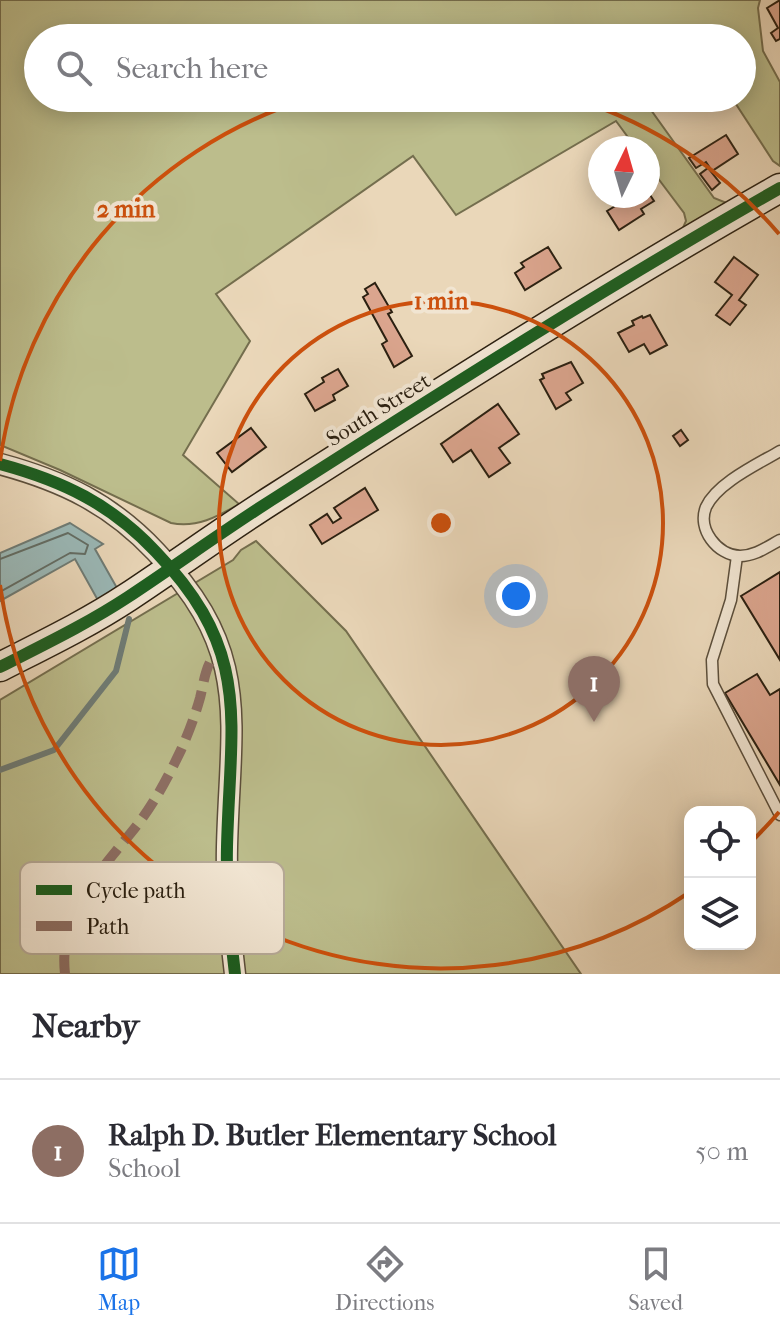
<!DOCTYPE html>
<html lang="en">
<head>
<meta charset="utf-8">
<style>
  :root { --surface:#fff; --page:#f2f2f3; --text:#2b2b33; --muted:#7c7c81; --line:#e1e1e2; --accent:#1a73e8 }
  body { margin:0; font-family:"IM FELL French Canon",serif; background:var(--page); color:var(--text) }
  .controls { position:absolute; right:24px; bottom:24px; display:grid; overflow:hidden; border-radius:16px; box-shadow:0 4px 20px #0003 }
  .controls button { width:72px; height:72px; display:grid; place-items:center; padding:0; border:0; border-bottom:2px solid var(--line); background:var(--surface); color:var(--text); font:40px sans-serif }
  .compass { position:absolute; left:588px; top:136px; width:72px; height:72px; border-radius:50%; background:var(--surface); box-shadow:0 4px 20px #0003; rotate:5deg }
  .you { position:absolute; left:516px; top:596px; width:28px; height:28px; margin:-20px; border:6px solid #fff; border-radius:50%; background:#1a73e8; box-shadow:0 0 0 12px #1a73e833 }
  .badge { display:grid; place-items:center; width:52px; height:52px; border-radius:50%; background:var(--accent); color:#fff; font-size:26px; font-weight:700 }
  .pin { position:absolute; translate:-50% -66px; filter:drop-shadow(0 2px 4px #0008) }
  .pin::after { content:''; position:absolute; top:42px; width:28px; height:24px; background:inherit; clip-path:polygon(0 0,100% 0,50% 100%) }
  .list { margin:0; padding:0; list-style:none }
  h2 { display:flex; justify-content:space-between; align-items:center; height:104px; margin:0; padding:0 32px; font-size:34px }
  h2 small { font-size:26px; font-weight:400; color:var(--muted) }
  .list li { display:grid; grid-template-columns:52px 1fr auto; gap:24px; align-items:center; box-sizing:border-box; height:144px; padding:0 32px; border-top:2px solid var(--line) }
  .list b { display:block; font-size:30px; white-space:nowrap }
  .list p { margin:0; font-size:26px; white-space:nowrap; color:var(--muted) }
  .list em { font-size:26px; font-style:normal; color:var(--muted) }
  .icon { flex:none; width:44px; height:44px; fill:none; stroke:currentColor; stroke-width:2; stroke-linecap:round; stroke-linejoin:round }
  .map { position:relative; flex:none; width:780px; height:974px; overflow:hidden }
  .search { position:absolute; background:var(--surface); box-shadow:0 4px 20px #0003; left:24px; right:24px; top:24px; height:88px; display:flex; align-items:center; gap:20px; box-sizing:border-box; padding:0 28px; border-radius:44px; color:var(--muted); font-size:30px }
  .sheet { height:248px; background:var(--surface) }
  nav { display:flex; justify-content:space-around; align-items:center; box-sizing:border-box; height:112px; border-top:2px solid var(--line); background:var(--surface); font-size:22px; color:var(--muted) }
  nav a { display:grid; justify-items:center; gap:4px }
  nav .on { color:var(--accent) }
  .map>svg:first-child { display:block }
</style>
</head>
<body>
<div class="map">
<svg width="780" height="974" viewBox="0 0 780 974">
  <rect width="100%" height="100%" fill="#ead7b9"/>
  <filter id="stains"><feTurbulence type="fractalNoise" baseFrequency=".0025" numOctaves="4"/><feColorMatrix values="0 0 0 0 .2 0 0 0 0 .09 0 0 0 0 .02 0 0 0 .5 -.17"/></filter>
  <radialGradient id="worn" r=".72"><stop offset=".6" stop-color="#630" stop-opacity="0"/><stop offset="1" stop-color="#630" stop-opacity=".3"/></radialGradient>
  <g fill="#bcbd8c" stroke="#746e4e" stroke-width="2">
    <path d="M 0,0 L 760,0 L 758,8 L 763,51 L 780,82 L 780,166 L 773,161 L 732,98 L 742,98 L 742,38 L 38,38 L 38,98 L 654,98 L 646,103 L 714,198 L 729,204 L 682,230 L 686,221 L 684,213 L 648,165 L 648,148 L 636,148 L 616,121 L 456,215 L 413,156 L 216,294 L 250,341 L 183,455 L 239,504 C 217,517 197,528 171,523 L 60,470 L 0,445 Z"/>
    <path d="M 256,541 L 346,631 L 581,974 L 0,974 L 0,700 L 233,560 L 241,550 Z"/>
  </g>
  <path fill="#9ab8b7" stroke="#6e7b75" stroke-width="2" d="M 70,523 L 103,544 L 95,549 L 130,611 L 110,622 L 75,559 L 0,601 L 0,553 Z"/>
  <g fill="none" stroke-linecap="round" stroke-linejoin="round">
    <path stroke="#626c64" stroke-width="2" d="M 0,559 L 68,533 L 88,545 L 85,554 L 70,553 L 0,592"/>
    <path stroke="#6e7b75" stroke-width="6" d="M 0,770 L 54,750 L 116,671 L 129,619"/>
  </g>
  <g fill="#dba58e" stroke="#2b2011" stroke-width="2">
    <path d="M 780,0 L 780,39 L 776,41 L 771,33 L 778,28 L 767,8 Z"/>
    <path d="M 726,135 L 738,154 L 712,171 L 706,162 L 696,168 L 689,158 Z"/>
    <path d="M 708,168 L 720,183 L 712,190 L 700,174 Z"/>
    <path d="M 648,192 L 654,201 L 641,209 L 644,214 L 619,230 L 607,211 L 627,199 L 625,196 L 648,196 Z"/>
    <path d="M 548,247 L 561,268 L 525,290 L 515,273 L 524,267 L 521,263 Z"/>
    <path d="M 734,257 L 758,275 L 739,300 L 746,305 L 730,325 L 716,315 L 732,295 L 715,282 Z"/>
    <path d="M 375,283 L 392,312 L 388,314 L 412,356 L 394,367 L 382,344 L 387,341 L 363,297 L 368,294 L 365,289 Z"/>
    <path d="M 650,315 L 667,345 L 650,354 L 644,344 L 629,352 L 618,333 L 634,325 L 632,321 L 642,316 L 643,318 Z"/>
    <path d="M 571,362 L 583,383 L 566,393 L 571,400 L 556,409 L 540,380 L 544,378 L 542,374 Z"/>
    <path d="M 338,369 L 348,386 L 333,395 L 335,400 L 315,411 L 305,394 L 324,382 L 322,378 Z"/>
    <path d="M 498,404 L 519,434 L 499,448 L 510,463 L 489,477 L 471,450 L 453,462 L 441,444 Z"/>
    <path d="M 251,428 L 266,447 L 232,472 L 217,453 Z"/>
    <path d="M 681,430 L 688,440 L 680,446 L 673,436 Z"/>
    <path d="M 365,488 L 378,510 L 322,544 L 310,525 L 327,514 L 333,523 L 341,518 L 334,508 Z"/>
    <path d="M 780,572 L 780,660 L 741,596 Z"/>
    <path d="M 757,674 L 770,695 L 780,689 L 780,785 L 725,693 Z"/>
  </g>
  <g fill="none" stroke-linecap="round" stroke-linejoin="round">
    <g stroke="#5b4e3b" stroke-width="13">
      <g id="lane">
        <path d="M 780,451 C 758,464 717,483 706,507 C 697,529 717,555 740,556 C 755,556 767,547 780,540"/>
        <path d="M 737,556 L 731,600 L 712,660 L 713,684 L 780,815"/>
      </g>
    </g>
    <g stroke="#5b4e3b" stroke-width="23">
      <path id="street" d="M 0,464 C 63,481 111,504 156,552 C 253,653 230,720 227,847 C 226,889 230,932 235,974"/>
    </g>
    <g stroke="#2b2011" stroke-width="31">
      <path id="secondary" d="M 0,667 C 43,645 87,624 128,597 C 178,564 227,528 278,496 C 444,390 609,285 780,188"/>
    </g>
    <use href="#lane" stroke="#f1e5d2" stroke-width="10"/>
    <use href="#street" stroke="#f1e5d2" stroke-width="20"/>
    <use href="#secondary" stroke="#f1e5d2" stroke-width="28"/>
    <path stroke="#8d6e63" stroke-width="10" stroke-dasharray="20 10" stroke-linecap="butt" d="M 65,974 C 58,911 102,870 138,824 C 155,802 169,775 181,750 C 188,734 195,716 200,698 C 205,678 205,664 220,648"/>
    <g stroke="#f1e5d2" stroke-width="17">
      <g id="cycleway">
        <path d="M 0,464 C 63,481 111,504 156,552 C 253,653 230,720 227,847 C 226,889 230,932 235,974"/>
        <path d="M 0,667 C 43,645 87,624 128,597 C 178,564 227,528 278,496 C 444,390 609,285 780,188"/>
      </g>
    </g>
    <use href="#cycleway" stroke="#1b5e20" stroke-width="12"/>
  </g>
  <g fill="none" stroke="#cc500d" stroke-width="4">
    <circle cx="441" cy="523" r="222"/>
    <path d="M779 812A445 445 0 0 1 750 843M690 892A445 445 0 0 1 0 585M0 461A445 445 0 0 1 307 99M575 99A445 445 0 0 1 779 234"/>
  </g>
  <g text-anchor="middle" stroke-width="8" stroke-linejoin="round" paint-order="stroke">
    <g font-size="22" fill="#2b2011" stroke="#f1e5d2">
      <text transform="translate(378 409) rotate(-32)" y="8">South Street</text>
    </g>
  </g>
  <rect x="20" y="862" width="264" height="92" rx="12" fill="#f1e5d2" stroke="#b6aa98" stroke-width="2"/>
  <rect x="36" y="885" width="36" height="10" fill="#1b5e20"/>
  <rect x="36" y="921" width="36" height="10" fill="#8d6e63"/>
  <g font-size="22" fill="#2b2011">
    <text x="86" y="898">Cycle path</text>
    <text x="86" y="934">Path</text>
  </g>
  <circle cx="441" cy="523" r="12" fill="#cc500d" stroke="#f1e5d2" stroke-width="4"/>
  <g font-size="24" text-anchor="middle" font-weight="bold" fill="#cc500d" stroke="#f1e5d2" stroke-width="8" stroke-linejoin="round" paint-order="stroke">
    <text x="126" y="217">2 min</text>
    <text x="441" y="309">1 min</text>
  </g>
  <rect width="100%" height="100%" filter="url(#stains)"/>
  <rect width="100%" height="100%" fill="url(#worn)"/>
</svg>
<div class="controls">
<button><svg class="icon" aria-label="locate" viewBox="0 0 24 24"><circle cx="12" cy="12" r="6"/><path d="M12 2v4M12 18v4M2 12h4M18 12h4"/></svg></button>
<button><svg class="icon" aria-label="layers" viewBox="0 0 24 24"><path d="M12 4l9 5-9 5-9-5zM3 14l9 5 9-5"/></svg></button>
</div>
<svg class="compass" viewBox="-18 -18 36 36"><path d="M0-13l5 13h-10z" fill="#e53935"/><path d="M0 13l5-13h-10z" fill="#7c7c81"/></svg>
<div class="you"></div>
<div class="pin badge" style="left:594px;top:722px;background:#8d6e63">1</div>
<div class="search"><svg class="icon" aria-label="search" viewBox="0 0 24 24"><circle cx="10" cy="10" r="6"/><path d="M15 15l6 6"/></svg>Search here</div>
</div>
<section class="sheet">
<h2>Nearby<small></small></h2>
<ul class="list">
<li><span class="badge" style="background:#8d6e63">1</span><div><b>Ralph D. Butler Elementary School</b><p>School</p></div><em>50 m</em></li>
</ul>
</section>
<nav>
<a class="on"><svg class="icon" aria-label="map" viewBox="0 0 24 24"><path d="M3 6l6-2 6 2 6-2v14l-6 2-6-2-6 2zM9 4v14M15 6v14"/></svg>Map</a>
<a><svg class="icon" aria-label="directions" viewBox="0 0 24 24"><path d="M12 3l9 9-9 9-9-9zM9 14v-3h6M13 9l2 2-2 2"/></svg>Directions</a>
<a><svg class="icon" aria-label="saved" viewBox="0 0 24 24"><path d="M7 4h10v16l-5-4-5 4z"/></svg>Saved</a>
</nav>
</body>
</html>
